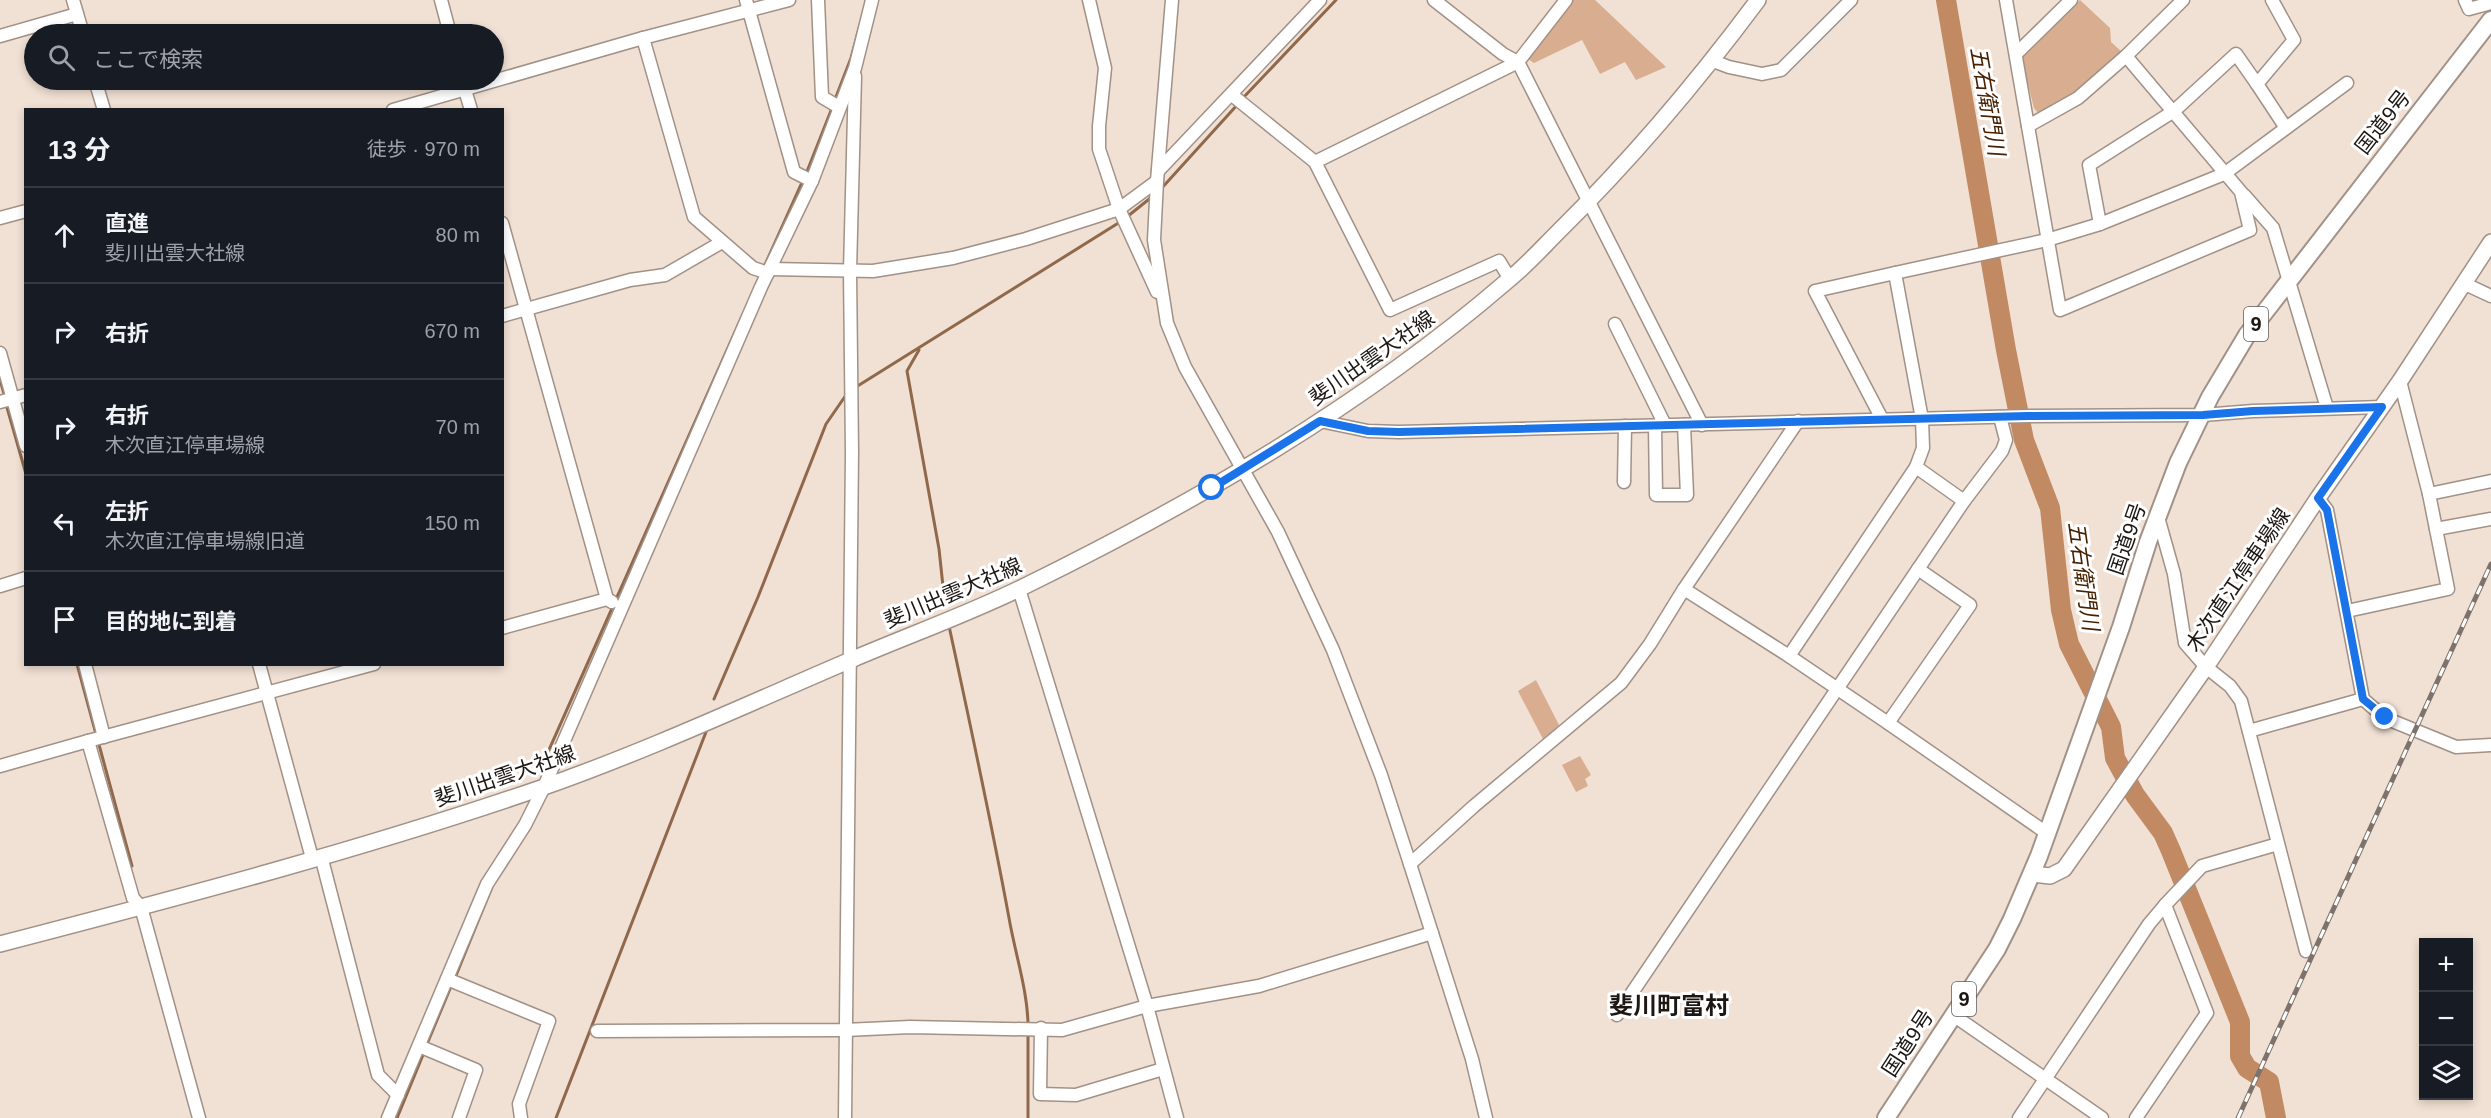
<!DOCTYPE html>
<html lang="ja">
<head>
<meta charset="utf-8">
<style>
  :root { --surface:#171b24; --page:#20242c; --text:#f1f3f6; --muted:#9ea1a6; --line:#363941 }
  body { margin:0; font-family:Arial,"Noto Sans JP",sans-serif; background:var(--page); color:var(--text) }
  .controls { position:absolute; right:18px; bottom:18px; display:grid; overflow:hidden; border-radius:0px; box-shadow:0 3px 9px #0003 }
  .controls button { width:54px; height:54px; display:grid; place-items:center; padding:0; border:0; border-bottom:2px solid var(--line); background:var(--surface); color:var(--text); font:30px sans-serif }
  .stop { position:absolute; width:18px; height:18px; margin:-14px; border:4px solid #1a73e8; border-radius:50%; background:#fff }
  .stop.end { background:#1a73e8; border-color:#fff; box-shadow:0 2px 6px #0008 }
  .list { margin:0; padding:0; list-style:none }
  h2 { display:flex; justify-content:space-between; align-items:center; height:78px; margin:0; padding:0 24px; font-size:26px }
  h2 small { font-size:20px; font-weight:400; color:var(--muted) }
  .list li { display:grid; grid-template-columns:39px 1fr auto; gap:18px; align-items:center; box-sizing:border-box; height:96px; padding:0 24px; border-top:2px solid var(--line) }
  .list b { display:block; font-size:22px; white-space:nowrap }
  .list p { margin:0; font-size:20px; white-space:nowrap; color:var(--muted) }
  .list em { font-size:20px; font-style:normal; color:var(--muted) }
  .icon { flex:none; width:33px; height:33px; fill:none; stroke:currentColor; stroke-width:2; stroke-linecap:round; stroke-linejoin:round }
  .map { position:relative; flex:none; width:2491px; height:1118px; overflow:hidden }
  .search { position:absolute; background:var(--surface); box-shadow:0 3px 9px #0003; left:24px; top:24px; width:480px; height:66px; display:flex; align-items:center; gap:15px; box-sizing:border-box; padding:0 21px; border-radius:33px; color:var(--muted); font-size:22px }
  .panel { position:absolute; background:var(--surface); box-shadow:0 3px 9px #0003; left:24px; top:108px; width:480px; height:558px; border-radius:0px }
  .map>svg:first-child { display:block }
</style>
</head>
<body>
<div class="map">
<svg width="2491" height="1118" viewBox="0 0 2491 1118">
  <rect width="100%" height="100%" fill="#f1e0d4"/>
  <g fill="#d9ad8f">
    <path d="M 1570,0 L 1595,0 L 1666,67 L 1636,80 L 1625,62 L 1600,74 L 1582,40 L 1534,63 L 1525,57 Z"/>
    <path d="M 2080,0 L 2110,28 L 2111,42 L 2122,52 L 2079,91 L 2038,113 L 2034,108 L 2021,57 Z"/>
    <path d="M 1536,680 L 1559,725 L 1544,741 L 1518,691 Z"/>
    <path d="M 1580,756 L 1591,775 L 1585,779 L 1588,786 L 1576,792 L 1562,765 Z"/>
  </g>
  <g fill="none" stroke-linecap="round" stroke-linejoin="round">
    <g stroke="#90684b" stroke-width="3">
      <path d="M 1242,99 L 1336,0"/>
      <path d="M 834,102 L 851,58 L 860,25"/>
      <path d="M 806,174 L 832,108"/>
      <path d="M 1160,190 L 1238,104"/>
      <path d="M 1128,216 L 1153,196"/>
      <path d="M 764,267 L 803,180"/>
      <path d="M 919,350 L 907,371 L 939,549 L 945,605"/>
      <path d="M 0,380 L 5,397"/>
      <path d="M 856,387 L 1120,222"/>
      <path d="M 6,404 L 26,474"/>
      <path d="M 949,626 C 970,723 991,820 1009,918 C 1015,953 1028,992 1028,1026"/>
      <path d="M 77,664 L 96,734"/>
      <path d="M 714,699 L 758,597 L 826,424 L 846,395"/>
      <path d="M 98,741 L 132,866"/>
      <path d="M 540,770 L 743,314"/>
      <path d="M 455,978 L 491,889"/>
      <path d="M 1028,1033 L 1028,1118"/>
      <path d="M 427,1044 L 452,984"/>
      <path d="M 397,1118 L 425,1050"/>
      <path d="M 556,1118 L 706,732"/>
    </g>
    <path stroke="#c28a63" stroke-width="20" d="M 1946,0 L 2006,350 L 2024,440 L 2050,508 L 2061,610 L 2069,644 L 2111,727 L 2115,758 L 2135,795 L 2163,833 L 2171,851 L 2240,1022 L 2240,1056 L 2247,1068 L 2269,1082 L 2276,1118"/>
    <g stroke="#a19186" stroke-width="15">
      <g id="minor">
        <path d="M 73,0 L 83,34"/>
        <path d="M 441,0 L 450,34"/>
        <path d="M 746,0 L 794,172 L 812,181"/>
        <path d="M 818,0 L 822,97 L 839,107"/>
        <path d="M 1089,0 L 1105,68 L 1099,126 L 1099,149 L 1119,209 L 1157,292"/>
        <path d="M 1172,0 L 1157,181 L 1154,240 L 1167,323 L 1185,367 L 1278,532 L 1333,650 L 1381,775 L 1410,864 L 1472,1059 L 1486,1118"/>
        <path d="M 1434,0 L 1503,54 L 1518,62 L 1702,425"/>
        <path d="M 2006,0 L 2060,310 L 2250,230 L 2241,192 L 2126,56"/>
        <path d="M 2465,0 L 2469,9 L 2491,3"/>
        <path d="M 0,36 L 77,14"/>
        <path d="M 643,38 L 694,217 L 753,268 L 768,273"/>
        <path d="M 2016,54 L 2071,0"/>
        <path d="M 1713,61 L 1729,67 L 1762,74 L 1781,70 L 1851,0"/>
        <path d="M 95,80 L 104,110"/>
        <path d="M 462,80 L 471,110"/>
        <path d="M 2257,84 L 2286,128"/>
        <path d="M 1232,95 L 1315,162 L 1390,310 L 1499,261 L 1510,279"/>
        <path d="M 393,110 L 643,38 L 789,0"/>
        <path d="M 2028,126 L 2078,98 L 2126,56 L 2183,0"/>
        <path d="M 1315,162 L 1518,62 L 1566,0"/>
        <path d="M 1158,171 L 1320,0"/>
        <path d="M 2244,195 L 2273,228 L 2327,408"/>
        <path d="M 0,218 L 26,211"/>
        <path d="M 502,223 L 607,599"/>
        <path d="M 2100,224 L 2089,165 L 2174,111 L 2236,54 L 2257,84 L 2294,40 L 2272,0"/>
        <path d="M 770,269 L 873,271 L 953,258 L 1026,239 L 1119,209 L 1157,181"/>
        <path d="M 2463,283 L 2491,296"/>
        <path d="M 502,316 L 630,280 L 665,275 L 722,242"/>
        <path d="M 1615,324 L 1665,425"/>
        <path d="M 0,353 L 26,446"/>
        <path d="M 0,402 L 26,395"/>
        <path d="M 1882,419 L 1815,291 L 1895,273"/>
        <path d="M 1320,421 L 1368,431 L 1399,432 L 2028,416 L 2203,415 L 2253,411 L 2382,407"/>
        <path d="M 1655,426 L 1656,495 L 1687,495 L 1684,425"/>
        <path d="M 1624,482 L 1625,426"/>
        <path d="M 2429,494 L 2491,481"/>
        <path d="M 2318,498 L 2327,510 L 2363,699 L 2385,718 L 2456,747 L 2491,745"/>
        <path d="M 1964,501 L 2002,451 L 2006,440 L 2000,417"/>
        <path d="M 2158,517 L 2174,574 L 2185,643 L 2206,667 L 2230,686 L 2241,701 L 2306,951"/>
        <path d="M 2436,529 L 2491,519"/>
        <path d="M 0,586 L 26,578"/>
        <path d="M 1019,589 L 1147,1006 L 1177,1118"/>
        <path d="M 1684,589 L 1789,656 L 1888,723 L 1970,605 L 1918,569"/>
        <path d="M 2347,611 L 2448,589 L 2429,494 L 2400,381"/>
        <path d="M 502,628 L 607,599 L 612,602"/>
        <path d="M 1789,656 L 1916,467 L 1923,448 L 1922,419 L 1895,273 L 2047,240 L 2100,224 L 2224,174 L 2347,83"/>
        <path d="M 85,664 L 104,737"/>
        <path d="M 259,664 L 312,858"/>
        <path d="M 1888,723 L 2048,834"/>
        <path d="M 2249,731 L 2363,699"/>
        <path d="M 88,741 L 133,898 L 141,907 L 199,1118"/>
        <path d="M 0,766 L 88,741 L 374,664"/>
        <path d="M 321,856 L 378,1075 L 398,1095"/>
        <path d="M 1410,864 L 1474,806 L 1621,683 L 1650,644 L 1684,589 L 1798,421"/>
        <path d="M 447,979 L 549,1021 L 519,1104 L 521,1118"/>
        <path d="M 1617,1015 L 1964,501 L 1916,467"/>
        <path d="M 1953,1015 L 2102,1118"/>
        <path d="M 1041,1028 L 1040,1094 L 1076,1095 L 1163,1069"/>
        <path d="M 597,1031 L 845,1030 L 910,1027 L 1062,1030 L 1147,1006 L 1259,986 L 1432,933"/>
        <path d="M 419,1046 L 476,1070 L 459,1118"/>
        <path d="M 388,1118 L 487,884 L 525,825 L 544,787 L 761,287 L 812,181 L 855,68 L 872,0"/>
        <path d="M 845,1118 L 852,453 L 850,271 L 855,76"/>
        <path d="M 2019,1118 L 2149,924 L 2165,905"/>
        <path d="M 2136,1118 L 2207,1013 L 2165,905 L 2202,866 L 2278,844"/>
      </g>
    </g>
    <g stroke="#a19186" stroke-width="18">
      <g id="major">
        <path d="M 2032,874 L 2050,876 L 2064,869 L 2206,667 L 2318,498 L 2400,381 L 2491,242"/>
        <path d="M 0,944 C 181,897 364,849 541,788 C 647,751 750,703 853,659 C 909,635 968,614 1023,587 C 1194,503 1361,407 1506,282 C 1525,267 1541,249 1558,232 C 1631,160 1697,82 1758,0"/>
      </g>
    </g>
    <g stroke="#a19186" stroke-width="20">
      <path id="highway" d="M 1886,1118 L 1997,949 L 2012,919 L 2039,856 L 2121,627 L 2148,542 L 2178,463 L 2210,397 L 2247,335 L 2491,20"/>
    </g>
    <use href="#minor" stroke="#fff" stroke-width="12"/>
    <use href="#major" stroke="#fff" stroke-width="15"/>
    <use href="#highway" stroke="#fff" stroke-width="16"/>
    <g stroke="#7e736c" stroke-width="5">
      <path id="rail" d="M 2238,1118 L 2491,564"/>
    </g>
    <use href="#rail" stroke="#fff" stroke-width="3" stroke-dasharray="9" stroke-linecap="butt"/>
  </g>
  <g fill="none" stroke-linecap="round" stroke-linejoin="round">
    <path stroke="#1a73e8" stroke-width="8" d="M 1212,488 L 1320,421 L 1368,431 L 1399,432 L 2028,416 L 2203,415 L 2253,411 L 2382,407 L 2318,498 L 2327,510 L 2363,699 L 2385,717"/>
  </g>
  <g text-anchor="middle" stroke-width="6" stroke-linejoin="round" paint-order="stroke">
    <g fill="#fff" stroke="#605d5a" stroke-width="1.5">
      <rect x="2244" y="307" width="24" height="34" rx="4.5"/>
      <rect x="1952" y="982" width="24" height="34" rx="4.5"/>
    </g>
    <g font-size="20" font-weight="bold" fill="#1c1713">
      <text x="2256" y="331">9</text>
      <text x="1964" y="1006">9</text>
    </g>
    <g font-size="21" fill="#1c1713" stroke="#fff">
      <text transform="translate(2383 122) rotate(-52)" y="7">国道9号</text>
      <text transform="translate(1372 358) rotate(-35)" y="7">斐川出雲大社線</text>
      <text transform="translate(2127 539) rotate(-71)" y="7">国道9号</text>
      <text transform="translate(2238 580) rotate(-56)" y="7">木次直江停車場線</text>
      <text transform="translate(953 593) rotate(-23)" y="7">斐川出雲大社線</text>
      <text transform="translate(505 776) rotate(-19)" y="7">斐川出雲大社線</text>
      <text transform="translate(1908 1043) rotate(-57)" y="7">国道9号</text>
    </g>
    <g font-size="22" font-style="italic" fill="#472102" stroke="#fff">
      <text transform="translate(1988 101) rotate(80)" y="8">五右衛門川</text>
      <text transform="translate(2084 576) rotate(82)" y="8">五右衛門川</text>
    </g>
    <g font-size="24" font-weight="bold" fill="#1c1713" stroke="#fff">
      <text x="1669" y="1014">斐川町富村</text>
    </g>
  </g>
</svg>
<div class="controls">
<button>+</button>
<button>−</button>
<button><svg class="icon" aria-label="layers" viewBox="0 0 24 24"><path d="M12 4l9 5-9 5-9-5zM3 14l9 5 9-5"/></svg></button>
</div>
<div class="stop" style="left:1212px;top:488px"></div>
<div class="stop end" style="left:2385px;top:717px"></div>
<div class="search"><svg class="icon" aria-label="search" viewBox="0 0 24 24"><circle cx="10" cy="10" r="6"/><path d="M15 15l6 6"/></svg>ここで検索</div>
<section class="panel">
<h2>13 分<small>徒歩 · 970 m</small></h2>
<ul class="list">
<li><svg class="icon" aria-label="ahead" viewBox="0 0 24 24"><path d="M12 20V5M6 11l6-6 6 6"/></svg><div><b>直進</b><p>斐川出雲大社線</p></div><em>80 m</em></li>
<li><svg class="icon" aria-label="right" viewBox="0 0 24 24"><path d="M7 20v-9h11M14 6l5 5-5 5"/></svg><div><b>右折</b></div><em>670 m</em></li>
<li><svg class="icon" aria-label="right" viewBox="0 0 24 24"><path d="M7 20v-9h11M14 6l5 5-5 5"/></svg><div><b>右折</b><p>木次直江停車場線</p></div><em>70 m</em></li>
<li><svg class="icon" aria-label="left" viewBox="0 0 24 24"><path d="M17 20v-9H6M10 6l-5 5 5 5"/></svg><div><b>左折</b><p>木次直江停車場線旧道</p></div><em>150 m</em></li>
<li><svg class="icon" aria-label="arrive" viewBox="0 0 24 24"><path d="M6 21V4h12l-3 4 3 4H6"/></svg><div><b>目的地に到着</b></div></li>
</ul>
</section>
</div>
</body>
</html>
